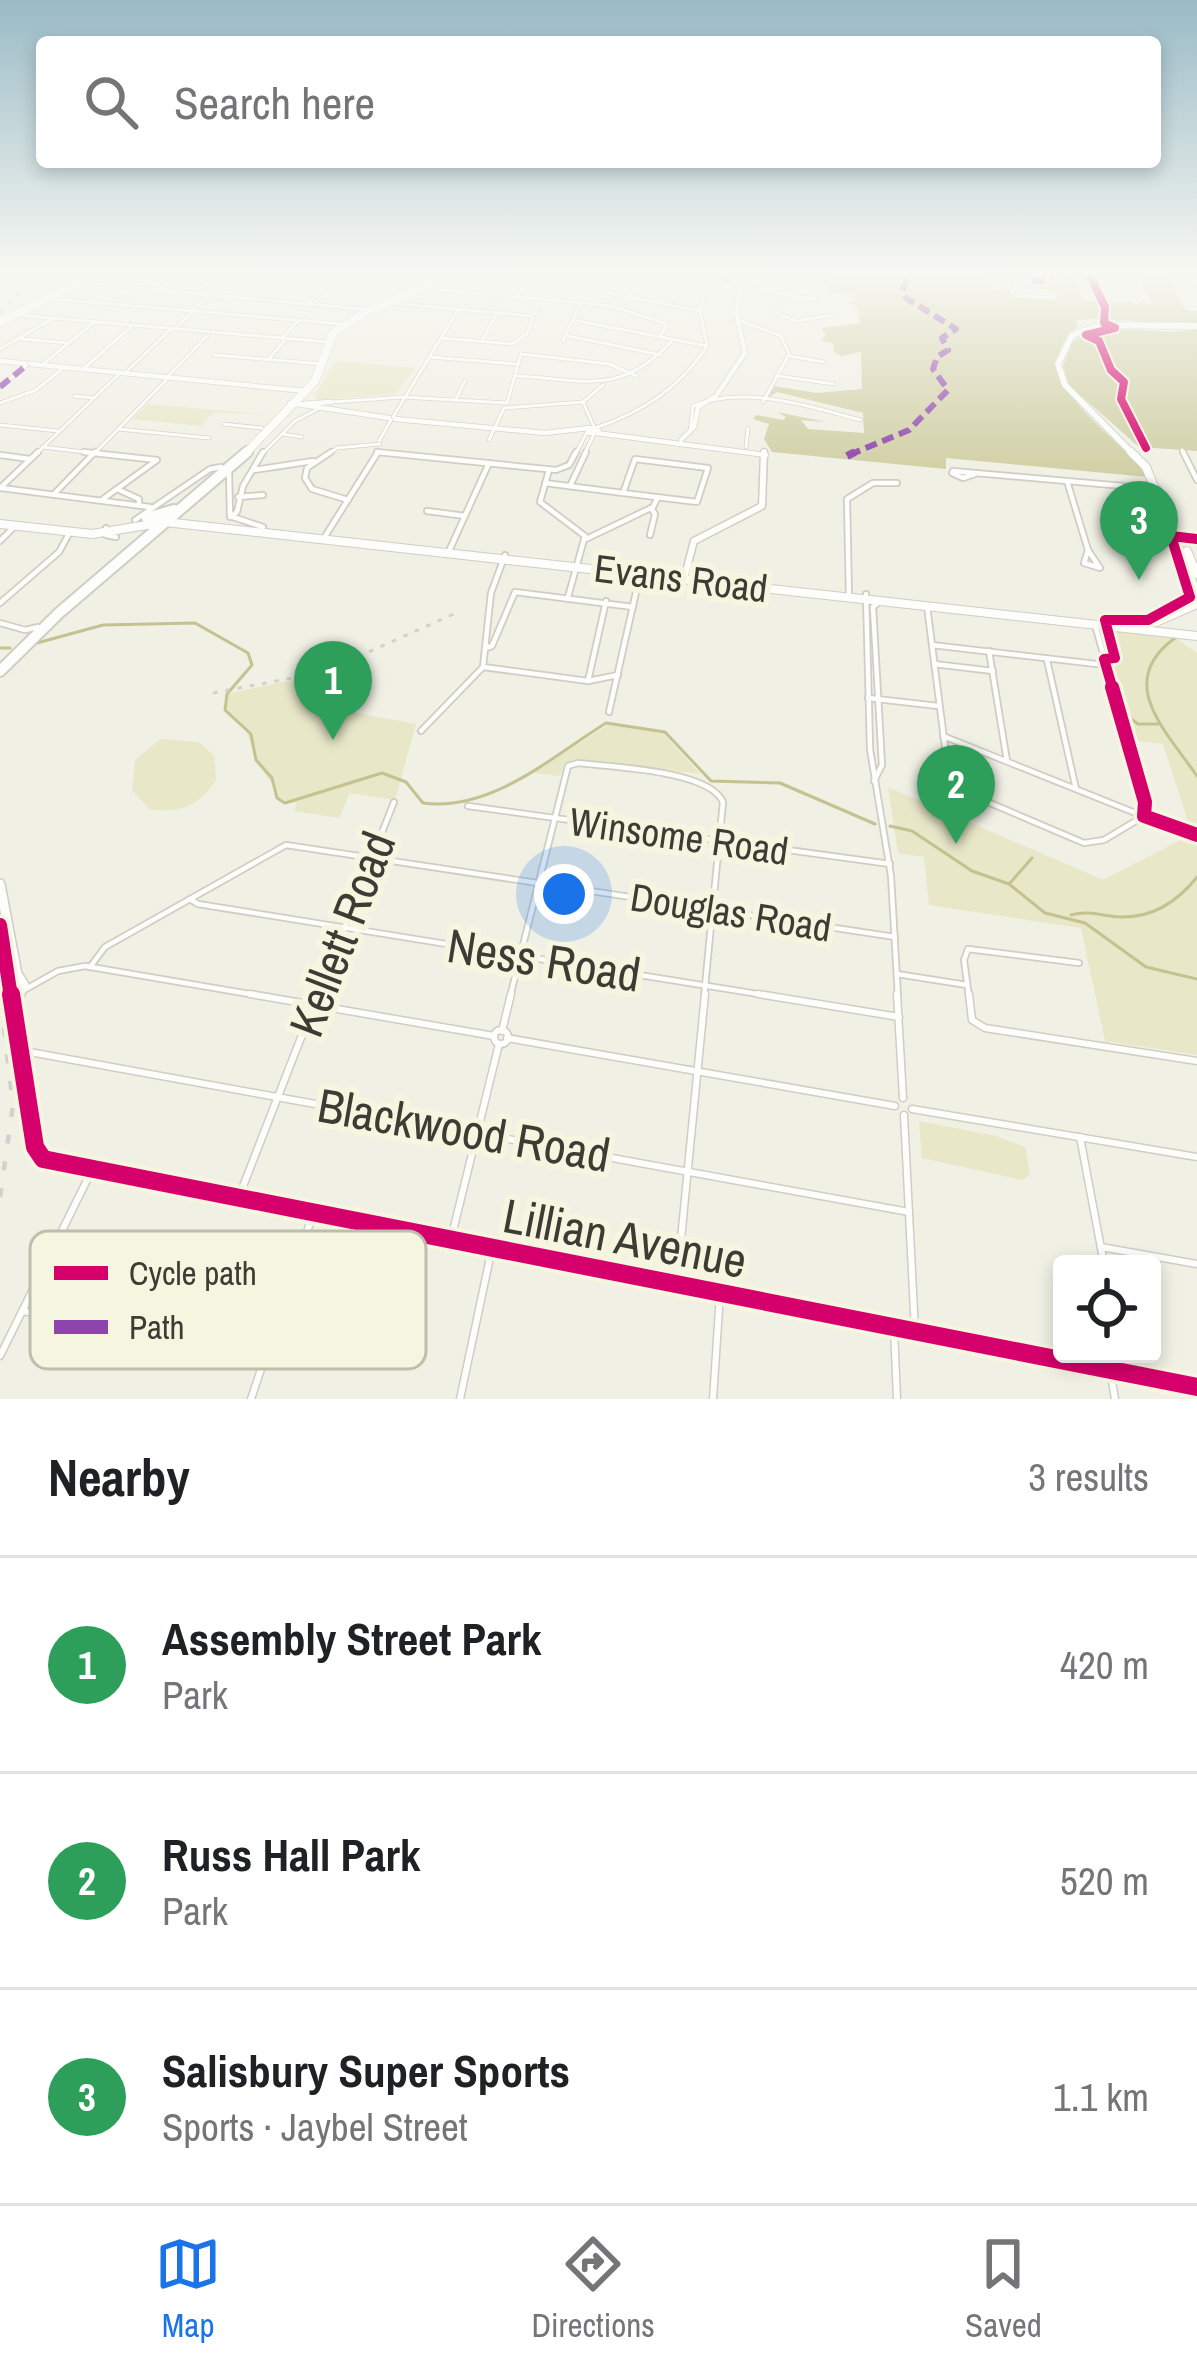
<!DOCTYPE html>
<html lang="en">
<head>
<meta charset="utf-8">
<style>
  :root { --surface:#fff; --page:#f6f6f6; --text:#202124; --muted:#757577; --line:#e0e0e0; --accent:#1a73e8 }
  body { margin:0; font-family:"Archivo Narrow",sans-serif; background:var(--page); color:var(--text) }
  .controls { position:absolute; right:36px; bottom:36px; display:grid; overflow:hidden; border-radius:12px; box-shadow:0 6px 18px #0003 }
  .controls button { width:108px; height:108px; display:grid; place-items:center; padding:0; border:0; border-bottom:3px solid var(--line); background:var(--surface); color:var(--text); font:60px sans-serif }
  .you { position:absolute; left:564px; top:894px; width:42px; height:42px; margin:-30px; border:9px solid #fff; border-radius:50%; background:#1a73e8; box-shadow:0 0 0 18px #1a73e833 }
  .badge { display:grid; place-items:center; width:78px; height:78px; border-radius:50%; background:var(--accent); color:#fff; font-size:39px; font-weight:700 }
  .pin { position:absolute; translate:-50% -99px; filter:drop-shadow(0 3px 6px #0008) }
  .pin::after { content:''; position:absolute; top:63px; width:42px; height:36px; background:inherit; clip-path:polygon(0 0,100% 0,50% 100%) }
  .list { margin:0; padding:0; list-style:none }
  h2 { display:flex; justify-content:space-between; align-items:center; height:156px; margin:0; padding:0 48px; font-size:51px }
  h2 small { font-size:39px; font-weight:400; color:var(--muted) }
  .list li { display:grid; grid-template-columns:78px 1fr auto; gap:36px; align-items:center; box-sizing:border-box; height:216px; padding:0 48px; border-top:3px solid var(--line) }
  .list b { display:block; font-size:45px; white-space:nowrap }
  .list p { margin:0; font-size:39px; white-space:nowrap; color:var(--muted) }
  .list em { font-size:39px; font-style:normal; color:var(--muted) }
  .icon { flex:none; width:66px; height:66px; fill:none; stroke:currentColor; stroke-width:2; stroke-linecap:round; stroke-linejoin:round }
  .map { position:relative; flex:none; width:1197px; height:1399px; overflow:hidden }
  .search { position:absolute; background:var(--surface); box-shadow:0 6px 18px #0003; left:36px; right:36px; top:36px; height:132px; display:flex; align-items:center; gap:30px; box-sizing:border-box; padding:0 42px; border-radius:12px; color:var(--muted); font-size:45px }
  .sheet { height:804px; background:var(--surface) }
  nav { display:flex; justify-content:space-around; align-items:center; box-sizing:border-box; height:168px; border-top:3px solid var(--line); background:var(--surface); font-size:33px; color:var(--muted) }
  nav a { display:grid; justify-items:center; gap:6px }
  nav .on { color:var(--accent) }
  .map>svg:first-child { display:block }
</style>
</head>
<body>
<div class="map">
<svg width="1197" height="1399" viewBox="0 0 1197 1399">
  <rect width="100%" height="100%" fill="#f0f0e5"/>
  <g fill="#e8e7c8">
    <path d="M 335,361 L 416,368 L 395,394 L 317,400 L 315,396 Z"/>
    <path d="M 148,404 L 271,415 L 214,412 L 201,426 L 132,419 Z"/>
    <path d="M 1104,630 L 1176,638 L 1197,653 L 1197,1055 L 1105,1041 L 1081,928 L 929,905 L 924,857 L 898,853 L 888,787 L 1103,880 L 1192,834 L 1163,744 L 1133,740 Z"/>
    <path d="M 287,681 L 322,687 L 313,705 L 416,724 L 395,800 L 350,793 L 339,818 L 295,811 L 296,803 L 277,798 C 272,777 264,777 257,761 C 244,731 255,736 225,710 L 227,694 Z"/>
    <path d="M 608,725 L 663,733 L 700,774 L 576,759 L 564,764 L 560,776 L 533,773 Z"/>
    <path d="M 161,739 L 199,742 L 214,756 L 216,780 C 200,805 179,814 149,809 L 132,790 L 135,760 Z"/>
    <path d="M 919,1121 L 996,1136 L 1025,1147 L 1030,1174 L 1023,1180 L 922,1158 Z"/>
  </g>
  <g fill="#d1d0a6">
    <path d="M 829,274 L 989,274 L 993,289 L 1008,288 L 1011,297 L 1054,300 L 1059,294 L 1054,291 L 1022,286 L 1047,287 L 1062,274 L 1073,274 L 1083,301 L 1151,303 L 1137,274 L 1167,274 L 1185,310 L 1197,311 L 1197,322 L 1185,326 C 1153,324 1102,315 1075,321 L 1078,326 C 1015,378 1118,432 1147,477 L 946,458 L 946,469 L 772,452 L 764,439 L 769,424 L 753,419 L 756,415 L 783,420 L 786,417 L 777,412 L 825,422 L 801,420 L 808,429 L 864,433 L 863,413 L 777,392 L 768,398 L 774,386 L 817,393 L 862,389 L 861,352 L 841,356 L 833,351 L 834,344 L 820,340 L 826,336 L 822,328 L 860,323 L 859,309 L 847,301 L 858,302 L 849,296 L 858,293 L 826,294 L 831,289 L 825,283 Z"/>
    <path d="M 1117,329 L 1174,332 L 1197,329 L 1197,451 L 1139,447 L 1069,385 L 1063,366 L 1072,342 L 1096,330 Z"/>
  </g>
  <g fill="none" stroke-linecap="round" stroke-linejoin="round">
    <g stroke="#c4c290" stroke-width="3">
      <path d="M 721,275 L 729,283"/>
      <path d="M 1175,638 C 1114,682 1166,731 1197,776"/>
      <path d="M 37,643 L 103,625 L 195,623 L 248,653 L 252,665 L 227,694 L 225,710 L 251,734 L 256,760 L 272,778 L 277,798 L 285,803 L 382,773 L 406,782 L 423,803 C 491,812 550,758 606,723 L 665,732 L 711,781 L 780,783 L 875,824"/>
      <path d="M 0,648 L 10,648"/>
      <path d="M 1127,716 L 1138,724 L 1158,724"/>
      <path d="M 890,826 L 912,831 L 972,871 L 1009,884 L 1045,913 L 1085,923 L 1146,967 L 1197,979"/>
      <path d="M 1010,883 L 1032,858"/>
      <path d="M 1071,915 C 1089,910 1102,916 1120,917 C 1152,918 1178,901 1197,877"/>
    </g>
    <g stroke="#cecec5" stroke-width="4.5">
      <g id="minor-far2">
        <path d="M 57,274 L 62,288"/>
        <path d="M 305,274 L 424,284"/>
        <path d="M 713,274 L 717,283 L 739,292"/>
        <path d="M 1006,274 L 1013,295 L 1053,298"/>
        <path d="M 1089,274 L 1101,301"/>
        <path d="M 1122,274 L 1137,304"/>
        <path d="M 747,276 L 823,281"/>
        <path d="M 1033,281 L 1046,281 L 1054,274"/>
        <path d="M 85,283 L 371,310"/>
        <path d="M 115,286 L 140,274"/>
        <path d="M 741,286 L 805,298"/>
        <path d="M 424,288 L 611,306 L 667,324 L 660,337"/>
        <path d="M 160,289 L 177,274"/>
        <path d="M 599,291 L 700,311"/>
        <path d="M 196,293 L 216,274"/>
        <path d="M 480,294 L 492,274"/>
        <path d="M 234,296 L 256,274"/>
        <path d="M 275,296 L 296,274"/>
        <path d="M 772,296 L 778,314 L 796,321 L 833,315"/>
        <path d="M 809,296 L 815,297 L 816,299 L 806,299 Z"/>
        <path d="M 517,297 L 529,274"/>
        <path d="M 630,297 L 639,274"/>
        <path d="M 54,299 L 341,324"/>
        <path d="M 557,300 L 569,274"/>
        <path d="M 310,302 L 333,276"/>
        <path d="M 390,303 L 532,316"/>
        <path d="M 661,303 L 671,274"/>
        <path d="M 348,305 L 367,282"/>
        <path d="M 592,306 L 606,274"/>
        <path d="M 1187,308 L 1197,309"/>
        <path d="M 191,311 L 209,294"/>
        <path d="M 6,314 L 328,342"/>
        <path d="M 573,320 L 707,346"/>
        <path d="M 739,320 L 781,336 L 789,354 L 763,402"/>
        <path d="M 174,329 L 192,313"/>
        <path d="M 568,336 L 661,355"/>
        <path d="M 282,338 L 299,320"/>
        <path d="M 441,338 L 512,344"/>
        <path d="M 21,339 L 69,343"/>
        <path d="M 482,341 L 496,315"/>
        <path d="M 563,341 L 580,304"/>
        <path d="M 512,344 L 527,334 L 539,300"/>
        <path d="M 0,349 L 52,319"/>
        <path d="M 521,354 L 609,364 L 637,376"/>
        <path d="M 214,355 L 322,364"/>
        <path d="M 789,356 L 824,362"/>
        <path d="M 429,357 L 516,364"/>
        <path d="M 268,360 L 284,341"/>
        <path d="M 42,365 L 93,323"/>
        <path d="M 83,369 L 132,326"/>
        <path d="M 124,374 L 171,329"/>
        <path d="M 517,376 C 586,380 621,396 673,340"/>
        <path d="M 778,376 L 834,384"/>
        <path d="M 166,378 L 208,335"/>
        <path d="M 0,387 L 28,364"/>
        <path d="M 74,396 L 94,398"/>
        <path d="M 455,401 L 465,381"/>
        <path d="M 332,402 L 403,397 L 507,403"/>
        <path d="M 0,403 L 36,390 L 62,369"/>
        <path d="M 507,403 L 521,354"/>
        <path d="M 504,408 L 583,402"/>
        <path d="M 393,417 L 458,310"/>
        <path d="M 223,424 L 262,428"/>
        <path d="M 0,425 L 58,431"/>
        <path d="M 594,427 L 583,402 L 603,385"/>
        <path d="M 595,428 C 641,413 681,387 707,346 L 700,311 L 704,298"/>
        <path d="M 118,429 L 209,438"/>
        <path d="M 690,433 L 693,406 C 744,384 810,407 861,420"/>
        <path d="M 282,434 L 302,437"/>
        <path d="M 489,440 L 504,408"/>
        <path d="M 379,441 L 391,420"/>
        <path d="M 42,447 L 111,455"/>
        <path d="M 746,447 L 748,428"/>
        <path d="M 1182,450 L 1184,455"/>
        <path d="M 377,452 L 405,455"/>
        <path d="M 35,455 L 120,373"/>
        <path d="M 93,455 L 168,378"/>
        <path d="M 261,455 L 295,421 L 322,407"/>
        <path d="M 327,455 L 337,448 L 380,444"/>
        <path d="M 575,455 L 587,432"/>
        <path d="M 584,455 L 594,434"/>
      </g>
    </g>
    <g stroke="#cecec5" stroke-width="8">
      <g id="minor-far1">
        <path d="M 84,452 L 157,460 L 103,499"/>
        <path d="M 331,452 L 307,468 L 305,478 L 312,489 L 348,500"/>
        <path d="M 377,452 L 556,470 L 569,465 L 576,452"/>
        <path d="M 1183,452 L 1197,480"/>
        <path d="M 0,455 L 30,459"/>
        <path d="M 635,459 L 708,468 L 697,502 L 623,493 Z"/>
        <path d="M 254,470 L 313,461"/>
        <path d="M 549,470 L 540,502 L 585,536 L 568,597"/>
        <path d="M 953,471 L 1157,489"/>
        <path d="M 229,472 L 230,516 L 263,527"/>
        <path d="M 952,473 L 963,478 L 975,474"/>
        <path d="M 1067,481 L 1088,550"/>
        <path d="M 545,483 L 623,493"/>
        <path d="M 570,486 L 586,452"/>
        <path d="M 0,488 L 38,452"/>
        <path d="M 1,488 L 150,507"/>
        <path d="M 117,489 L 139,499 L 139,504"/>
        <path d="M 54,494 L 95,452"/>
        <path d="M 238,497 L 263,495"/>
        <path d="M 427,511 L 465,516"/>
        <path d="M 230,517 L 237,512 L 243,486 L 263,452"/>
        <path d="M 135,520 L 210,469 L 221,467"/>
        <path d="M 106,528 L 106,535 L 116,537"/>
        <path d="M 650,535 L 655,514 L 651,508"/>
        <path d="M 324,538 L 378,452"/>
        <path d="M 586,539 L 653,507 L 657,499"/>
        <path d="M 1176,540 L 1197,542"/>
        <path d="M 0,541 L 16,525"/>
        <path d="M 1088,550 L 1100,568 L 1084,563 Z"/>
        <path d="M 449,551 L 489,463"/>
        <path d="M 866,594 L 870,749 L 891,876 L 898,997"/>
        <path d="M 849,597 L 847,499 L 873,483 L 897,483"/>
        <path d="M 0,603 L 59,552 L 70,532"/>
        <path d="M 927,606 L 950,786 L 1084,843 L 1104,840 L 1144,816"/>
        <path d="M 0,623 L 25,630 L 38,627"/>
        <path d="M 1095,625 L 1145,802 L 1144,816"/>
        <path d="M 932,645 L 1105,665"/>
        <path d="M 486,648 L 492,646 L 515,592 L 633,607"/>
        <path d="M 989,651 L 1007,761"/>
        <path d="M 1047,660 L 1076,789"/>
        <path d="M 934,664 L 993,671"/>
        <path d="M 483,667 L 588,681 L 618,675"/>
        <path d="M 588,681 L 606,601"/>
        <path d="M 868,698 L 938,706"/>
        <path d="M 609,712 L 641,570"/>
        <path d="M 421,731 L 483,667 L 491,593 L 505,555"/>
        <path d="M 943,736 L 1138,814 L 1190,829"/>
        <path d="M 874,781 L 882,765 L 873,607 L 879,602"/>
        <path d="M 468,806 L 890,864"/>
        <path d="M 190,899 L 198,904 L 776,997"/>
        <path d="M 90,967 L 105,947 L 286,845 L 895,937"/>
        <path d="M 897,974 L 967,985"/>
        <path d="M 26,989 L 58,971 L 85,966 L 267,997"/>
        <path d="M 317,997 L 394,802"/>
        <path d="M 510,997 L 568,766 L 578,763 C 611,767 709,770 723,802 L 704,997"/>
        <path d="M 969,997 L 964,960 L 968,949 L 1079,963"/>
      </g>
    </g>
    <g stroke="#cecec5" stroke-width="9">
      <g id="minor">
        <path d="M 250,994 L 494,1036"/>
        <path d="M 758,994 L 899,1017"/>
        <path d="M 897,994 L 903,1098"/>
        <path d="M 969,994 L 972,1020 L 985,1028 L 1197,1061"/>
        <circle cx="501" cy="1037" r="7"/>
        <path d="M 502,1031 L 511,994"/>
        <path d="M 507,1038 L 895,1106"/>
        <path d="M 24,1051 L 909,1212"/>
        <path d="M 912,1109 L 1197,1157"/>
        <path d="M 904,1115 L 915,1331"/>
        <path d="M 1080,1137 L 1104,1264"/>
        <path d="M 240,1194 L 318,994"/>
        <path d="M 452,1235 L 499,1044"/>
        <path d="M 1101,1247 L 1197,1264"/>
        <path d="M 677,1280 L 705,994"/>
        <path d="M 23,1311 L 264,1362"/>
        <path d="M 894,1329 L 897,1399"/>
        <path d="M 1120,1354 L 1124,1373"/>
        <path d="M 0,1356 L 92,1170"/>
        <path d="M 1110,1370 L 1115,1399"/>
        <path d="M 251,1399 L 313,1214"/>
        <path d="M 460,1399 L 492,1248"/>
        <path d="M 713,1399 L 720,1294"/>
      </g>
    </g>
    <g stroke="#cecec5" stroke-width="6">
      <g id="tertiary-far3">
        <path d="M 0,361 L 306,391"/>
        <path d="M 290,403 L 389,418"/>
        <path d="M 302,404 L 331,402"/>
        <path d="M 395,419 L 545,433 L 589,428"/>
        <path d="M 589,428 L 599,431 L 589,433 Z"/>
        <path d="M 596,433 L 766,455"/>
        <path d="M 681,440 L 694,427 L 698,407 L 716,396 L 745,353 L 736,312 L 742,276"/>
      </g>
    </g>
    <g stroke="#cecec5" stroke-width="9">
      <path id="tertiary-far2" d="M 684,579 L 694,541 L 762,506 L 764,452"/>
    </g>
    <g stroke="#cecec5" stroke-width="12">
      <g id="tertiary-far1">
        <path d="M 0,884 L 17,974 L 24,985 L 18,997"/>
        <path d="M 0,925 L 11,997"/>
      </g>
    </g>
    <g stroke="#cecec5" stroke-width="14">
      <g id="tertiary">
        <path d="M 11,994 L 35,1147 L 43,1159 L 1197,1387"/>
        <path d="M 12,1008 L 19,994"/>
      </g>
    </g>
    <g stroke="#cecec5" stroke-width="8">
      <g id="secondary-far1">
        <path d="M 1191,274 L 1197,284"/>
        <path d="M 1134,455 L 1065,385 L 1058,364 L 1072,335 L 1101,325 L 1197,326"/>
      </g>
    </g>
    <g stroke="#cecec5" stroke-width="10">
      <g id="secondary">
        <path d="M 1131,452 L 1146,467 L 1197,594"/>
        <path d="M 0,524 L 92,534 L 165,522 L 1197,636"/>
        <path d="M 1187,551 L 1197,574"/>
        <path d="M 1135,625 L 1156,622 L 1197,604"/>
      </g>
    </g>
    <g stroke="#cecec5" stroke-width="9">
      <g id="trunk-far1">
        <path d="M 0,322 L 98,274"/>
        <path d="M 244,455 L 315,381 L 333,333 L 364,313 L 454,274"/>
      </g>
    </g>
    <g stroke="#cecec5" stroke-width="14">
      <g id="trunk">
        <path d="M 147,518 L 174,510"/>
        <path d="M 0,671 L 59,613 L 247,452"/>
      </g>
    </g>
    <use href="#minor-far2" stroke="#fdfdfb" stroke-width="3"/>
    <use href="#minor-far1" stroke="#fdfdfb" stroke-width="4.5"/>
    <use href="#minor" stroke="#fdfdfb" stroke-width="6"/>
    <use href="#tertiary-far3" stroke="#fdfdfb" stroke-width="4.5"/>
    <use href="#tertiary-far2" stroke="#fdfdfb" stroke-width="6"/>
    <use href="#tertiary-far1" stroke="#fdfdfb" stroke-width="9"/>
    <use href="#tertiary" stroke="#fdfdfb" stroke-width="10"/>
    <use href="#secondary-far1" stroke="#fdfdfb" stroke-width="6"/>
    <use href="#secondary" stroke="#fdfdfb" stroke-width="8"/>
    <use href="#trunk-far1" stroke="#fdfdfb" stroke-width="8"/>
    <use href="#trunk" stroke="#fdfdfb" stroke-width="10"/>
    <g stroke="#d1d1cf" stroke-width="3" stroke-dasharray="4.5 8" stroke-linecap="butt">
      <path d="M 0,313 L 36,274"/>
      <path d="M 213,693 L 324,672 L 456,613"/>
    </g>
    <path stroke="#d1d1cf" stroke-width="4.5" stroke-dasharray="9 18" stroke-linecap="butt" d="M 0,1197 L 13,1105 L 0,994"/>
    <g stroke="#8e44ad" stroke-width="6" stroke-dasharray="12 6" stroke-linecap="butt">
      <path d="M 1033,281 L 1046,281 L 1054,274"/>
      <path d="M 0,387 L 28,364"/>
      <path d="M 849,455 L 909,430 L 948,390 L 933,369 L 937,357 L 948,350 L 942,338 L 956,329 L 906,298 L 902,291 L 909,274"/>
    </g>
    <path stroke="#8e44ad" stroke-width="8" stroke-dasharray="15 8" stroke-linecap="butt" d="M 847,456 L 855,452"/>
    <g stroke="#f5f5e0" stroke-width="12">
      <path id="cycleway-far3" d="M 1089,274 L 1105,307 L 1104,323 L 1115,328 L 1086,335 L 1099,341 L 1111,370 L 1124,382 L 1121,399 L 1146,448"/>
    </g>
    <g stroke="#f5f5e0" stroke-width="16">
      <path id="cycleway-far2" d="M 1113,690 L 1104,659 L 1115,658 L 1105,620 L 1148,620 L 1190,597 L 1171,536 L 1197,539"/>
    </g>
    <g stroke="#f5f5e0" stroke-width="21">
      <g id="cycleway-far1">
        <path d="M 1112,687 L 1145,802 L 1144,816 L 1197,835"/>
        <path d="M 0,925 L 11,997"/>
      </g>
    </g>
    <g stroke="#f5f5e0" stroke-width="26">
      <path id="cycleway" d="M 11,994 L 35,1147 L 43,1159 L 1197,1387"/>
    </g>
    <use href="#cycleway-far3" stroke="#d6006c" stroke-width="8"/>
    <use href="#cycleway-far2" stroke="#d6006c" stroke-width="10"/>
    <use href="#cycleway-far1" stroke="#d6006c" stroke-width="14"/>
    <use href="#cycleway" stroke="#d6006c" stroke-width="18"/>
  </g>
  <linearGradient id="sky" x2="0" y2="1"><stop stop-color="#99bac5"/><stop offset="0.58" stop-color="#f8f8f3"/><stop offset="1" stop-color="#f8f8f3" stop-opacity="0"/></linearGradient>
  <rect width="1197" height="470" fill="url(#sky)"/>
  <g text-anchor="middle" stroke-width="12" stroke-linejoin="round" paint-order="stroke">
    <g font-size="39" fill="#3c3c34" stroke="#f5f5e0">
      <text transform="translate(681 578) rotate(7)" y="14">Evans Road</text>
      <text transform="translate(679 836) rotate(8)" y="14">Winsome Road</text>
      <text transform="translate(731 912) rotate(9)" y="14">Douglas Road</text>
    </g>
    <g font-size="48" fill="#3c3c34" stroke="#f5f5e0">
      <text transform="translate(342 934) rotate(-69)" y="17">Kellett Road</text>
      <text transform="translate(544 960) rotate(9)" y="17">Ness Road</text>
      <text transform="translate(464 1130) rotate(10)" y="17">Blackwood Road</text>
      <text transform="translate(625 1238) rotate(11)" y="17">Lillian Avenue</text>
    </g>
  </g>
  <rect x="30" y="1231" width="396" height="138" rx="18" fill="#f5f5e0" stroke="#bebeac" stroke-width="3"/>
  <rect x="54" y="1266" width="54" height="14" fill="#d6006c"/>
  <rect x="54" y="1320" width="54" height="14" fill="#8e44ad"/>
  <g font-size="33" fill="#3c3c34">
    <text x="129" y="1285">Cycle path</text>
    <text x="129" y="1339">Path</text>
  </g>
</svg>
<div class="controls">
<button><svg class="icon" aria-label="locate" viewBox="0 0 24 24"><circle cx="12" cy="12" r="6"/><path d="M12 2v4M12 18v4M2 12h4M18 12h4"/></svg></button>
</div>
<div class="you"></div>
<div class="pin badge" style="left:333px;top:740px;background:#2e9e5b">1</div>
<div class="pin badge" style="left:956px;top:844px;background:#2e9e5b">2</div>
<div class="pin badge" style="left:1139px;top:580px;background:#2e9e5b">3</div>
<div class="search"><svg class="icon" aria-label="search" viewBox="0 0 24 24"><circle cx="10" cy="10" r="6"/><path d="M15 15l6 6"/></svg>Search here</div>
</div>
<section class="sheet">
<h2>Nearby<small>3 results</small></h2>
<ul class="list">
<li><span class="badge" style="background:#2e9e5b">1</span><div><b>Assembly Street Park</b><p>Park</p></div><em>420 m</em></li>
<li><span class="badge" style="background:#2e9e5b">2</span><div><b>Russ Hall Park</b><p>Park</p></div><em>520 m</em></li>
<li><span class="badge" style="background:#2e9e5b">3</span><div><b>Salisbury Super Sports</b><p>Sports · Jaybel Street</p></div><em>1.1 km</em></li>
</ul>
</section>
<nav>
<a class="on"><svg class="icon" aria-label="map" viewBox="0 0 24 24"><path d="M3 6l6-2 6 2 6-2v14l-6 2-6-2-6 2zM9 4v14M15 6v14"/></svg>Map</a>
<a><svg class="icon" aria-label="directions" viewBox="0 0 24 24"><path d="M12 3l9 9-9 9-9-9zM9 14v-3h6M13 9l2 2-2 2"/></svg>Directions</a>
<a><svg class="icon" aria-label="saved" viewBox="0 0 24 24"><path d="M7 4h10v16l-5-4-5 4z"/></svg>Saved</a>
</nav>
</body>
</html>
